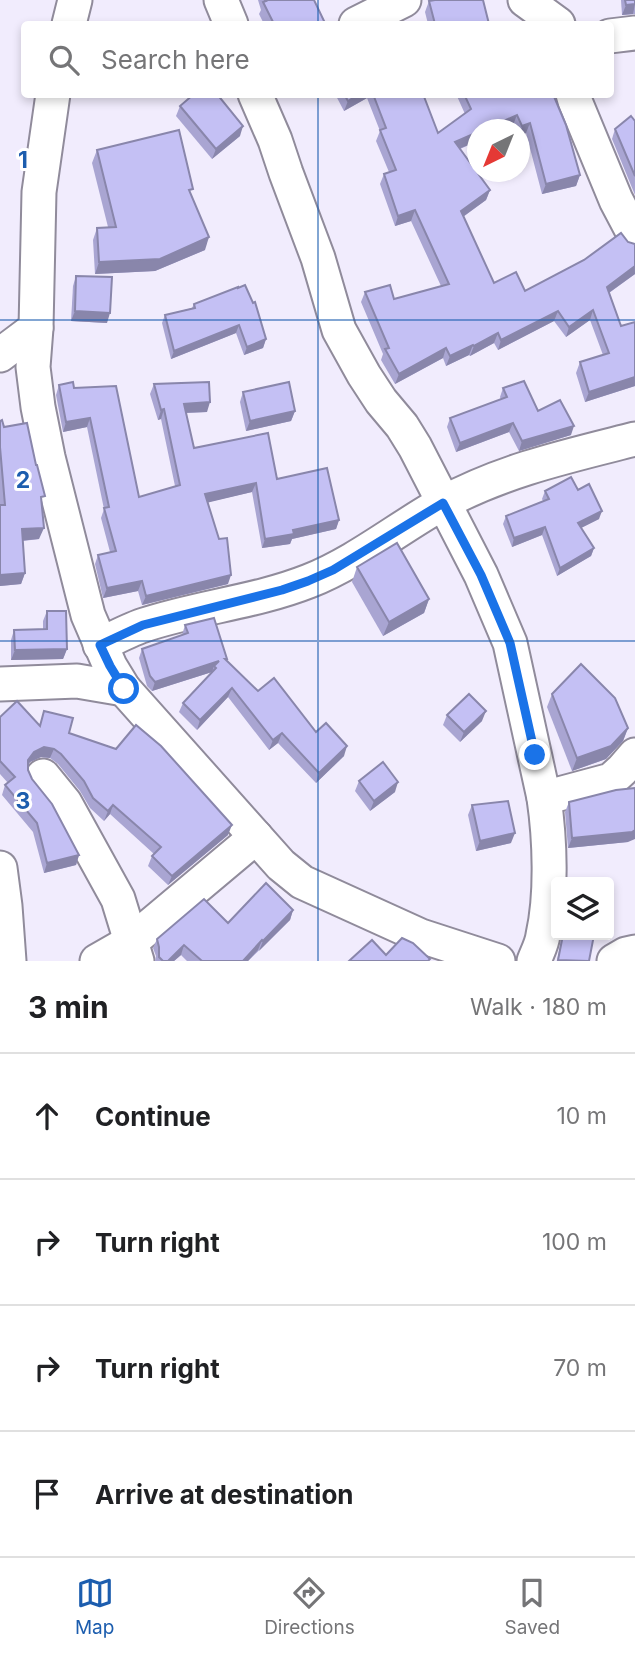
<!DOCTYPE html>
<html lang="en">
<head>
<meta charset="utf-8">
<style>
  :root { --surface:#fff; --page:#f6f6f6; --text:#202124; --muted:#757577; --line:#e0e0e0; --accent:#1c5dae }
  body { margin:0; font-family:Inter,sans-serif; background:var(--page); color:var(--text) }
  .controls { position:absolute; right:21px; bottom:21px; display:grid; overflow:hidden; border-radius:7px; box-shadow:0 4px 10px #0003 }
  .controls button { width:63px; height:63px; display:grid; place-items:center; padding:0; border:0; border-bottom:2px solid var(--line); background:var(--surface); color:var(--text); font:35px sans-serif }
  .compass { position:absolute; left:467px; top:119px; width:63px; height:63px; border-radius:50%; background:var(--surface); box-shadow:0 4px 10px #0003; rotate:223deg }
  .stop { position:absolute; width:21px; height:21px; margin:-16px; border:5px solid #1a73e8; border-radius:50%; background:#fff }
  .stop.end { background:#1a73e8; border-color:#fff; box-shadow:0 2px 7px #0008 }
  .list { margin:0; padding:0; list-style:none }
  h2 { display:flex; justify-content:space-between; align-items:center; height:91px; margin:0; padding:0 28px; font-size:30px }
  h2 small { font-size:23px; font-weight:400; color:var(--muted) }
  .list li { display:grid; grid-template-columns:46px 1fr auto; gap:21px; align-items:center; box-sizing:border-box; height:126px; padding:0 28px; border-top:2px solid var(--line) }
  .list b { display:block; font-size:26px; white-space:nowrap }
  .list em { font-size:23px; font-style:normal; color:var(--muted) }
  .icon { flex:none; width:38px; height:38px; fill:none; stroke:currentColor; stroke-width:2; stroke-linecap:round; stroke-linejoin:round }
  .map { position:relative; flex:none; width:635px; height:961px; overflow:hidden }
  .search { position:absolute; background:var(--surface); box-shadow:0 4px 10px #0003; left:21px; right:21px; top:21px; height:77px; display:flex; align-items:center; gap:18px; box-sizing:border-box; padding:0 24px; border-radius:7px; color:var(--muted); font-size:26px }
  .sheet { height:595px; background:var(--surface) }
  nav { display:flex; justify-content:space-around; align-items:center; box-sizing:border-box; height:98px; border-top:2px solid var(--line); background:var(--surface); font-size:19px; color:var(--muted) }
  nav a { display:grid; justify-items:center; gap:4px }
  nav .on { color:var(--accent) }
  .map>svg:first-child { display:block }
</style>
</head>
<body>
<div class="map">
<svg width="635" height="961" viewBox="0 0 635 961">
  <rect width="100%" height="100%" fill="#f1ecfd"/>
  <g fill="none" stroke-linecap="round" stroke-linejoin="round">
    <g stroke="#908b9b" stroke-width="37">
      <g id="minor">
        <path d="M 221,0 L 231,24"/>
        <path d="M 525,0 L 558,24"/>
        <path d="M 69,24 L 75,0"/>
        <path d="M 356,24 L 404,0"/>
        <path d="M 610,36 L 635,33"/>
        <path d="M 53,94 L 39,192 L 36,328 L 33,367 L 38,407 L 48,457 L 88,615 L 110,666 L 124,689 L 281,865 L 302,882 L 421,936 L 498,961"/>
        <path d="M 255,94 L 275,140 L 286,173 L 318,258 L 339,330 L 364,375 L 381,401 L 402,426 L 415,447 L 481,575 L 510,643 L 544,798 C 550,839 552,895 543,935 C 542,944 537,953 534,961"/>
        <path d="M 573,94 L 575,101 L 616,200 L 635,236"/>
        <path d="M 0,355 L 36,328"/>
        <path d="M 100,645 C 114,638 129,630 144,625 C 198,607 256,602 309,581 C 357,562 398,528 443,503 C 504,470 568,456 635,439"/>
        <path d="M 0,684 L 77,681 L 124,689"/>
        <path d="M 43,776 L 65,803 L 118,899 L 137,961"/>
        <path d="M 544,798 L 611,780 L 622,770 L 635,755"/>
        <path d="M 0,868 L 5,906 L 9,961"/>
        <path d="M 97,961 L 132,941 L 256,837"/>
        <path d="M 614,961 L 626,954 L 635,952"/>
      </g>
    </g>
    <use href="#minor" stroke="#fff" stroke-width="33"/>
  </g>
  <g fill="#a9a5d2">
    <path d="M 258,0 L 314,0 L 325,24 L 264,24 L 259,14 L 261,10 Z"/>
    <path d="M 621,0 L 635,0 L 635,14 L 622,15 Z"/>
    <path d="M 429,1 L 489,24 L 428,24 L 425,12 Z"/>
    <path d="M 335,94 L 423,94 L 438,133 L 465,114 L 456,94 L 553,94 L 580,175 L 576,186 L 542,194 L 526,133 L 520,136 L 520,130 L 515,130 L 513,125 L 504,130 L 478,130 L 478,141 L 460,149 L 490,190 L 486,200 L 463,217 L 494,283 L 525,291 L 628,242 L 635,244 L 635,274 L 609,293 L 621,326 L 635,322 L 635,386 L 585,402 L 576,373 L 580,362 L 603,355 L 590,320 L 566,337 L 554,321 L 498,350 L 494,343 L 470,356 L 469,355 L 446,366 L 443,358 L 395,384 L 381,360 L 383,354 L 361,302 L 365,292 L 394,299 L 441,286 L 411,221 L 395,226 L 380,184 L 384,174 L 389,172 L 376,141 L 380,131 L 367,98 L 344,111 Z"/>
    <path d="M 180,106 L 240,136 L 212,159 L 176,116 Z"/>
    <path d="M 635,121 L 635,195 L 612,139 L 615,129 Z"/>
    <path d="M 97,150 L 191,196 L 205,250 L 155,271 L 95,274 L 93,240 L 97,228 L 108,227 L 92,163 Z"/>
    <path d="M 76,276 L 107,323 L 71,321 L 73,286 Z"/>
    <path d="M 238,287 L 266,339 L 263,348 L 244,355 L 236,333 L 171,359 L 162,323 L 165,315 L 192,308 L 194,304 Z"/>
    <path d="M 154,384 L 207,412 L 186,413 L 194,448 L 277,479 L 339,520 L 336,529 L 292,539 L 290,544 L 262,548 L 252,492 L 208,502 L 228,584 L 142,605 L 138,591 L 103,598 L 95,564 L 98,555 L 110,552 L 101,518 L 104,509 L 87,427 L 63,432 L 56,395 L 59,385 L 74,388 L 139,497 L 175,486 L 161,419 L 158,420 L 150,394 Z"/>
    <path d="M 503,388 L 538,411 L 571,435 L 519,451 L 509,432 L 456,452 L 447,427 L 450,418 L 501,400 L 500,397 Z"/>
    <path d="M 243,392 L 295,411 L 291,421 L 246,431 L 240,402 Z"/>
    <path d="M 0,421 L 42,505 L 39,539 L 23,541 L 25,573 L 21,584 L 0,586 Z"/>
    <path d="M 578,490 L 599,519 L 581,528 L 594,548 L 591,556 L 557,576 L 542,535 L 512,547 L 503,524 L 506,516 L 543,501 L 542,499 L 545,491 Z"/>
    <path d="M 357,567 L 429,599 L 424,613 L 383,636 L 352,582 Z"/>
    <path d="M 47,611 L 67,649 L 63,659 L 11,660 L 11,640 L 14,630 L 43,629 L 43,621 Z"/>
    <path d="M 185,625 L 227,659 L 226,661 L 258,691 L 316,732 L 344,756 L 316,783 L 278,743 L 269,750 L 228,697 L 197,730 L 179,712 L 183,703 L 212,672 L 152,691 L 147,686 L 139,658 L 142,649 L 182,635 Z"/>
    <path d="M 552,694 L 628,728 L 623,741 L 606,759 L 572,771 L 547,707 Z"/>
    <path d="M 44,711 L 69,733 L 228,835 L 168,885 L 148,866 L 152,856 L 154,854 L 110,814 L 104,821 L 90,808 L 80,791 L 58,764 L 50,758 L 41,757 L 30,762 L 28,765 L 28,770 L 32,779 L 79,855 L 76,865 L 44,873 L 33,832 L 2,795 L 5,785 L 8,783 L 0,774 L 0,717 L 40,725 Z"/>
    <path d="M 447,715 L 482,721 L 460,742 L 443,725 Z"/>
    <path d="M 359,781 L 395,792 L 370,811 L 355,791 Z"/>
    <path d="M 569,802 L 628,842 L 568,848 L 565,812 Z"/>
    <path d="M 472,805 L 511,843 L 476,851 L 468,815 Z"/>
    <path d="M 293,910 L 290,920 L 248,961 L 187,961 L 181,955 L 174,961 L 155,961 L 156,956 L 153,948 L 157,939 L 228,923 Z"/>
    <path d="M 562,935 L 594,935 L 589,961 L 557,961 Z"/>
  </g>
  <g fill="#8986ab">
    <path d="M 635,4 L 633,14 L 622,15 L 626,5 Z"/>
    <path d="M 359,94 L 369,94 L 367,98 L 344,111 L 348,101 Z"/>
    <path d="M 517,115 L 513,125 L 504,130 L 484,130 Z"/>
    <path d="M 530,123 L 526,133 L 520,136 L 522,126 Z"/>
    <path d="M 243,126 L 240,136 L 212,159 L 216,149 Z"/>
    <path d="M 478,132 L 478,141 L 451,152 L 455,142 Z"/>
    <path d="M 580,175 L 576,186 L 542,194 L 546,184 Z"/>
    <path d="M 490,190 L 486,200 L 457,221 L 461,211 Z"/>
    <path d="M 415,210 L 411,221 L 395,226 L 398,216 Z"/>
    <path d="M 209,237 L 205,250 L 155,271 L 95,274 L 99,262 Z"/>
    <path d="M 635,266 L 635,274 L 603,297 L 607,287 Z"/>
    <path d="M 593,310 L 590,320 L 566,337 L 569,327 Z"/>
    <path d="M 75,311 L 110,313 L 107,323 L 71,321 Z"/>
    <path d="M 558,311 L 554,321 L 498,350 L 501,340 Z"/>
    <path d="M 239,325 L 236,333 L 171,359 L 174,351 Z"/>
    <path d="M 498,333 L 494,343 L 470,356 L 474,346 Z"/>
    <path d="M 266,339 L 263,348 L 244,355 L 247,347 Z"/>
    <path d="M 473,345 L 469,355 L 446,366 L 450,356 Z"/>
    <path d="M 446,348 L 443,358 L 395,384 L 399,374 Z"/>
    <path d="M 635,377 L 635,386 L 585,402 L 589,392 Z"/>
    <path d="M 210,402 L 207,412 L 181,413 L 184,404 Z"/>
    <path d="M 164,409 L 161,419 L 158,420 L 161,410 Z"/>
    <path d="M 295,411 L 291,421 L 246,431 L 250,421 Z"/>
    <path d="M 90,418 L 87,427 L 63,432 L 66,422 Z"/>
    <path d="M 513,423 L 509,432 L 456,452 L 460,443 Z"/>
    <path d="M 574,426 L 571,435 L 519,451 L 522,441 Z"/>
    <path d="M 256,483 L 252,492 L 202,504 L 205,494 Z"/>
    <path d="M 602,511 L 599,519 L 575,531 L 578,523 Z"/>
    <path d="M 339,520 L 336,529 L 292,539 L 290,544 L 262,548 L 265,539 L 293,530 Z"/>
    <path d="M 545,527 L 542,535 L 512,547 L 514,538 Z"/>
    <path d="M 44,528 L 39,539 L 18,541 L 22,529 Z"/>
    <path d="M 594,548 L 591,556 L 557,576 L 560,568 Z"/>
    <path d="M 25,573 L 21,584 L 0,586 L 0,575 Z"/>
    <path d="M 231,575 L 228,584 L 142,605 L 146,596 Z"/>
    <path d="M 142,581 L 138,591 L 103,598 L 107,588 Z"/>
    <path d="M 429,599 L 424,613 L 383,636 L 389,622 Z"/>
    <path d="M 67,649 L 63,659 L 11,660 L 15,650 Z"/>
    <path d="M 219,661 L 214,666 L 212,672 L 152,691 L 155,682 Z"/>
    <path d="M 232,688 L 228,697 L 197,730 L 200,720 Z"/>
    <path d="M 486,711 L 482,721 L 460,742 L 464,732 Z"/>
    <path d="M 628,728 L 623,741 L 606,759 L 572,771 L 577,758 Z"/>
    <path d="M 282,733 L 278,743 L 269,750 L 273,740 Z"/>
    <path d="M 347,746 L 344,756 L 316,783 L 319,773 Z"/>
    <path d="M 44,747 L 54,749 L 50,758 L 41,757 L 30,762 L 25,770 L 28,760 L 34,752 Z"/>
    <path d="M 398,782 L 395,792 L 370,811 L 374,801 Z"/>
    <path d="M 113,805 L 110,814 L 104,821 L 108,811 Z"/>
    <path d="M 232,825 L 228,835 L 168,885 L 172,876 Z"/>
    <path d="M 635,830 L 635,839 L 628,842 L 568,848 L 572,838 Z"/>
    <path d="M 515,833 L 511,843 L 476,851 L 480,841 Z"/>
    <path d="M 79,855 L 76,865 L 44,873 L 47,863 Z"/>
    <path d="M 293,910 L 290,920 L 259,951 L 263,941 Z"/>
    <path d="M 262,940 L 258,950 L 248,961 L 243,961 Z"/>
    <path d="M 184,945 L 181,955 L 174,961 L 168,961 Z"/>
  </g>
  <g fill="#c4c0f4" stroke="#8986ab" stroke-width="2">
    <path d="M 265,0 L 314,0 L 325,23 L 323,24 L 274,24 L 263,2 L 266,1 Z"/>
    <path d="M 435,0 L 483,0 L 489,24 L 435,24 L 429,1 Z"/>
    <path d="M 625,0 L 635,0 L 635,4 L 626,5 Z"/>
    <path d="M 194,94 L 217,94 L 243,126 L 216,149 L 180,106 Z"/>
    <path d="M 344,94 L 359,94 L 348,101 Z"/>
    <path d="M 373,94 L 423,94 L 438,133 L 471,109 L 464,94 L 553,94 L 566,125 L 580,175 L 546,184 L 530,123 L 522,126 L 517,115 L 484,130 L 478,130 L 478,132 L 455,142 L 490,190 L 461,211 L 494,283 L 516,272 L 525,291 L 584,260 L 621,233 L 628,242 L 635,244 L 635,266 L 607,287 L 621,326 L 635,322 L 635,377 L 589,392 L 580,362 L 609,353 L 593,310 L 569,327 L 558,311 L 501,340 L 498,333 L 474,346 L 473,345 L 450,356 L 446,348 L 399,374 L 385,349 L 389,348 L 365,292 L 390,285 L 394,299 L 449,284 L 415,210 L 398,216 L 384,174 L 396,170 L 380,130 L 386,128 Z"/>
    <path d="M 631,116 L 635,121 L 635,176 L 615,129 Z"/>
    <path d="M 179,130 L 193,189 L 189,190 L 209,237 L 160,259 L 99,262 L 97,228 L 116,227 L 97,150 Z"/>
    <path d="M 76,276 L 112,277 L 110,313 L 75,311 Z"/>
    <path d="M 245,285 L 253,303 L 255,302 L 266,339 L 247,347 L 239,325 L 174,351 L 165,315 L 195,308 L 194,304 L 238,287 L 238,288 Z"/>
    <path d="M 524,381 L 538,411 L 560,400 L 574,426 L 522,441 L 513,423 L 460,443 L 450,418 L 507,397 L 503,388 Z"/>
    <path d="M 73,382 L 74,388 L 116,386 L 139,497 L 180,485 L 164,409 L 161,410 L 154,384 L 209,382 L 210,402 L 184,404 L 194,448 L 268,433 L 277,479 L 327,468 L 339,520 L 293,530 L 294,534 L 265,539 L 256,483 L 205,494 L 219,539 L 227,538 L 231,575 L 146,596 L 142,581 L 107,588 L 98,555 L 116,551 L 104,508 L 109,507 L 90,418 L 66,422 L 59,385 Z"/>
    <path d="M 289,382 L 295,411 L 250,421 L 243,392 Z"/>
    <path d="M 2,420 L 4,427 L 27,423 L 36,465 L 37,465 L 45,496 L 41,497 L 44,528 L 22,529 L 25,573 L 0,575 L 0,505 L 5,505 L 0,447 L 0,421 Z"/>
    <path d="M 571,477 L 578,490 L 589,484 L 602,511 L 578,523 L 594,548 L 560,568 L 545,527 L 514,538 L 506,516 L 549,499 L 545,491 Z"/>
    <path d="M 397,543 L 429,599 L 389,622 L 357,567 Z"/>
    <path d="M 47,611 L 66,611 L 67,649 L 15,650 L 14,630 L 47,629 Z"/>
    <path d="M 214,618 L 227,659 L 225,659 L 258,691 L 274,678 L 316,732 L 326,723 L 347,746 L 319,773 L 282,733 L 273,740 L 232,688 L 200,720 L 183,703 L 216,668 L 214,666 L 219,661 L 155,682 L 150,676 L 142,649 L 188,633 L 185,625 Z"/>
    <path d="M 581,664 L 615,698 L 628,728 L 611,746 L 577,758 L 552,694 Z"/>
    <path d="M 469,694 L 486,711 L 464,732 L 447,715 Z"/>
    <path d="M 17,701 L 40,726 L 44,711 L 73,718 L 69,733 L 116,749 L 136,725 L 161,746 L 232,825 L 172,876 L 152,856 L 161,847 L 113,805 L 108,811 L 93,798 L 84,781 L 61,754 L 54,749 L 44,747 L 34,752 L 28,760 L 28,770 L 32,779 L 52,804 L 79,855 L 47,863 L 37,823 L 5,785 L 15,777 L 0,761 L 0,717 Z"/>
    <path d="M 383,762 L 398,782 L 374,801 L 359,781 Z"/>
    <path d="M 635,788 L 635,830 L 632,832 L 572,838 L 569,802 L 616,790 Z"/>
    <path d="M 508,801 L 515,833 L 480,841 L 472,805 Z"/>
    <path d="M 266,883 L 293,910 L 263,941 L 262,940 L 243,961 L 202,961 L 184,945 L 168,961 L 163,961 L 159,957 L 159,947 L 157,939 L 204,899 L 228,923 Z"/>
    <path d="M 563,935 L 594,935 L 589,961 L 558,960 Z"/>
    <path d="M 402,938 L 413,943 L 430,959 L 428,961 L 349,961 L 372,940 L 386,955 Z"/>
  </g>
  <g fill="none" stroke-linecap="round" stroke-linejoin="round">
    <path stroke="#1a73e8" stroke-width="9" d="M 124,689 L 110,666 L 100,645 L 143,625 L 282,590 L 308,581 L 333,570 L 443,503 L 481,575 L 510,643 L 535,755"/>
  </g>
  <path fill="none" stroke="#1c5dae" stroke-width="2" stroke-opacity="0.55" d="M 318,0 L 318,24M 318,94 L 318,961M 0,320 L 635,320M 0,641 L 635,641"/>
  <g font-size="23" text-anchor="middle" font-weight="bold" fill="#1c5dae" stroke="#fff" stroke-width="6" stroke-linejoin="round" paint-order="stroke">
    <text x="23" y="168">1</text>
    <text x="23" y="488">2</text>
    <text x="23" y="809">3</text>
  </g>
</svg>
<div class="controls">
<button><svg class="icon" aria-label="layers" viewBox="0 0 24 24"><path d="M12 4l9 5-9 5-9-5zM3 14l9 5 9-5"/></svg></button>
</div>
<svg class="compass" viewBox="-18 -18 36 36"><path d="M0-13l5 13h-10z" fill="#e53935"/><path d="M0 13l5-13h-10z" fill="#757577"/></svg>
<div class="stop" style="left:124px;top:689px"></div>
<div class="stop end" style="left:535px;top:755px"></div>
<div class="search"><svg class="icon" aria-label="search" viewBox="0 0 24 24"><circle cx="10" cy="10" r="6"/><path d="M15 15l6 6"/></svg>Search here</div>
</div>
<section class="sheet">
<h2>3 min<small>Walk · 180 m</small></h2>
<ul class="list">
<li><svg class="icon" aria-label="ahead" viewBox="0 0 24 24"><path d="M12 20V5M6 11l6-6 6 6"/></svg><div><b>Continue</b></div><em>10 m</em></li>
<li><svg class="icon" aria-label="right" viewBox="0 0 24 24"><path d="M7 20v-9h11M14 6l5 5-5 5"/></svg><div><b>Turn right</b></div><em>100 m</em></li>
<li><svg class="icon" aria-label="right" viewBox="0 0 24 24"><path d="M7 20v-9h11M14 6l5 5-5 5"/></svg><div><b>Turn right</b></div><em>70 m</em></li>
<li><svg class="icon" aria-label="arrive" viewBox="0 0 24 24"><path d="M6 21V4h12l-3 4 3 4H6"/></svg><div><b>Arrive at destination</b></div></li>
</ul>
</section>
<nav>
<a class="on"><svg class="icon" aria-label="map" viewBox="0 0 24 24"><path d="M3 6l6-2 6 2 6-2v14l-6 2-6-2-6 2zM9 4v14M15 6v14"/></svg>Map</a>
<a><svg class="icon" aria-label="directions" viewBox="0 0 24 24"><path d="M12 3l9 9-9 9-9-9zM9 14v-3h6M13 9l2 2-2 2"/></svg>Directions</a>
<a><svg class="icon" aria-label="saved" viewBox="0 0 24 24"><path d="M7 4h10v16l-5-4-5 4z"/></svg>Saved</a>
</nav>
</body>
</html>
